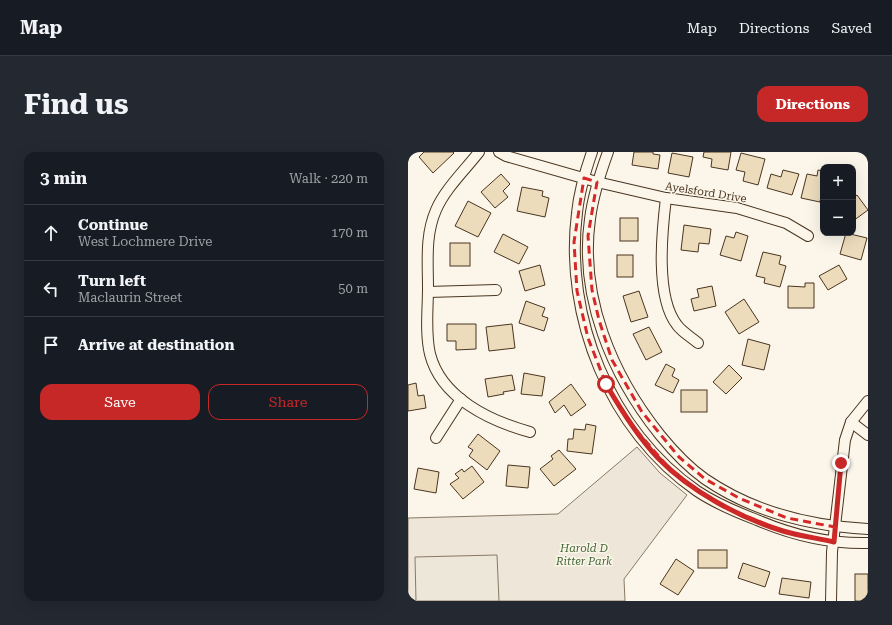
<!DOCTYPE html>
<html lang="en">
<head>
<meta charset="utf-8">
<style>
  :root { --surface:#171b24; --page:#242831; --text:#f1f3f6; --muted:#9ea1a6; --line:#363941; --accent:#c62828 }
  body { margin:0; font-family:"Roboto Serif",serif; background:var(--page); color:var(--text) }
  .controls { position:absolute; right:12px; top:12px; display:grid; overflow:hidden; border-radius:8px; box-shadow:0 4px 16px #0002 }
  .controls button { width:36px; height:36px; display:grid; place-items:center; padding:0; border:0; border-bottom:1px solid var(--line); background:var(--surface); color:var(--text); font:20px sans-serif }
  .stop { position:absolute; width:12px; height:12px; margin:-9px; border:3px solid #c62828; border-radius:50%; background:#fff }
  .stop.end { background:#c62828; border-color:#fff; box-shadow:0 1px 4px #0008 }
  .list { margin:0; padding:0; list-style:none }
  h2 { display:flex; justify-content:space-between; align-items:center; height:52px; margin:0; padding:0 16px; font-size:17px }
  h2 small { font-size:13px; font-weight:400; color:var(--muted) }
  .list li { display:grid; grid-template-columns:26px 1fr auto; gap:12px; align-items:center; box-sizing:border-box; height:56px; padding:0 16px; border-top:1px solid var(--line) }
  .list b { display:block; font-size:15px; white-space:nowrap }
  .list p { margin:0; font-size:13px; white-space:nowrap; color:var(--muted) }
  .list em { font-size:13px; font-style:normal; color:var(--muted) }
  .actions { display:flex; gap:8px; padding:12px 16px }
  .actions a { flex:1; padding:9px 0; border:1px solid var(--accent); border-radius:12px; text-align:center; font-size:14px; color:var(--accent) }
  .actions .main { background:var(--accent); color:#fff }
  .icon { flex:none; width:22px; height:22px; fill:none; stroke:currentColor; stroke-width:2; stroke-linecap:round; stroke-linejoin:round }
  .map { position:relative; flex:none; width:460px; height:449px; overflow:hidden; border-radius:12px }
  header { display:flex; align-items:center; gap:24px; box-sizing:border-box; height:56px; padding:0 20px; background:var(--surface); border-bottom:1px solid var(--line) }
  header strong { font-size:19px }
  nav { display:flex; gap:22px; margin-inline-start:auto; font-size:14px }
  .intro { display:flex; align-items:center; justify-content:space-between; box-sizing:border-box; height:96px; padding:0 24px }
  h1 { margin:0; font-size:28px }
  .button { padding:10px 18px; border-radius:12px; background:var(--accent); color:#fff; font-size:14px; font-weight:700 }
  main { display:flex; gap:24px; padding:0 24px }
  aside { flex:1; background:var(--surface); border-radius:12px; box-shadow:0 4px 16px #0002 }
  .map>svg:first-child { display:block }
</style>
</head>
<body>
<header>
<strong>Map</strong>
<nav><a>Map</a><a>Directions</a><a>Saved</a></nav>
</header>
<div class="intro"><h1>Find us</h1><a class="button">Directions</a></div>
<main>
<aside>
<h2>3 min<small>Walk · 220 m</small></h2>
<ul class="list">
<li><svg class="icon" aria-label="ahead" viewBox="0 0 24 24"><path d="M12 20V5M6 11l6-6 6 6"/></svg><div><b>Continue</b><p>West Lochmere Drive</p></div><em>170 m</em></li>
<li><svg class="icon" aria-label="left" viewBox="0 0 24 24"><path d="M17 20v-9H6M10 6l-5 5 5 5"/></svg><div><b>Turn left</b><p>Maclaurin Street</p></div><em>50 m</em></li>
<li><svg class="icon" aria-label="arrive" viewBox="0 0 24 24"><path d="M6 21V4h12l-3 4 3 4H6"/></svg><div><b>Arrive at destination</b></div></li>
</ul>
<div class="actions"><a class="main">Save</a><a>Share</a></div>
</aside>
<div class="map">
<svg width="460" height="449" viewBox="0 0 460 449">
  <rect width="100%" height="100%" fill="#fbf6e9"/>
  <path fill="#ede6d9" stroke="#887966" d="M 229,295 L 252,321 L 279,343 L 216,427 L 217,449 L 0,449 L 0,366 L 150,362 Z"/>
  <path fill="#ede7d9" stroke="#887966" d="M 89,403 L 91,449 L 8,449 L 7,405 Z"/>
  <g fill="#ecdcbc" stroke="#4a3520">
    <path d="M 16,0 L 45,0 L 46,1 L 25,21 L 11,5 Z"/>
    <path d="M 226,0 L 245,0 L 245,2 L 252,3 L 250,17 L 224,13 Z"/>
    <path d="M 296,0 L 323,0 L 320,18 L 303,15 L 304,7 L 295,5 Z"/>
    <path d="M 264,1 L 285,5 L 281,25 L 260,21 Z"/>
    <path d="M 333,1 L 357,7 L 350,33 L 335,29 L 337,20 L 328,18 Z"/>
    <path d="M 375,18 L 391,22 L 384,43 L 359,36 L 363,22 L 373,25 Z"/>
    <path d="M 410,18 L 415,19 L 415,44 L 413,43 L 412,50 L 393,46 L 399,22 L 409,24 Z"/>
    <path d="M 93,22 L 102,32 L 95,39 L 100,45 L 87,56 L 73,40 Z"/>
    <path d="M 114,35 L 135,39 L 134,44 L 141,46 L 137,65 L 109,59 Z"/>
    <path d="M 449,43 L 460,58 L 445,69 L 445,46 Z"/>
    <path d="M 60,49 L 83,61 L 70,85 L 47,74 Z"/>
    <rect x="212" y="66" width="18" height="23"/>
    <path d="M 276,73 L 303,77 L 301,92 L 291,91 L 290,100 L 273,98 Z"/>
    <path d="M 328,80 L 340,84 L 333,109 L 312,103 L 318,84 L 326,86 Z"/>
    <path d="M 438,81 L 459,86 L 453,108 L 432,102 Z"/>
    <path d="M 95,82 L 120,95 L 111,112 L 86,100 Z"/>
    <rect x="42" y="91" width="20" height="23"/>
    <path d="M 355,100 L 373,104 L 371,112 L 378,114 L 372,135 L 356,131 L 357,126 L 348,124 Z"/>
    <rect x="209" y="103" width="16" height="22"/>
    <path d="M 132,113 L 137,133 L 117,139 L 111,119 Z"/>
    <path d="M 431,113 L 439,127 L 420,138 L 411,124 Z"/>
    <path d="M 397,131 L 406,131 L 406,156 L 380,156 L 380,134 L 397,135 Z"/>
    <path d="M 304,134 L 308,154 L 286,159 L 283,147 L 291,145 L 289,137 Z"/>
    <path d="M 231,139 L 240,165 L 223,170 L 215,144 Z"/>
    <path d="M 336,147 L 351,170 L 331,182 L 317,160 Z"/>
    <path d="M 118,149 L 137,156 L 134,164 L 140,166 L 136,179 L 111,171 Z"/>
    <path d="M 39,172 L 68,172 L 68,197 L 48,198 L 48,189 L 39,189 Z"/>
    <path d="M 104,172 L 107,196 L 81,199 L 78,175 Z"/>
    <path d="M 241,175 L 254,200 L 238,208 L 225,182 Z"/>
    <path d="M 340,187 L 362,193 L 356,218 L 334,213 Z"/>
    <path d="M 258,212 L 267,217 L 264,224 L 271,228 L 265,241 L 247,233 Z"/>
    <path d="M 321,213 L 334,226 L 318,242 L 305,230 Z"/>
    <path d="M 116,221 L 137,225 L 134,244 L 113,242 Z"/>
    <path d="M 104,223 L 107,238 L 95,240 L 96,242 L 80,245 L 77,227 Z"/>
    <path d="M 8,231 L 10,244 L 16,243 L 18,256 L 0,259 L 0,233 Z"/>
    <path d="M 163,232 L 178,253 L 163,264 L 156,253 L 147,261 L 141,250 Z"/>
    <rect x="273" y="238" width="26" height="22"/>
    <path d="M 178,272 L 188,274 L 184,302 L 159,299 L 160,287 L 165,287 L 166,277 L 177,278 Z"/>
    <path d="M 70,282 L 92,299 L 79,318 L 61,304 L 65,298 L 60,295 Z"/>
    <path d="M 151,298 L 168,317 L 146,334 L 132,317 L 145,307 L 143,304 Z"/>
    <path d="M 100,313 L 122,315 L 120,336 L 98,334 Z"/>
    <path d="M 64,314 L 76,330 L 55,347 L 42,332 L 51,326 L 47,322 L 54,317 L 56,320 Z"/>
    <path d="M 10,316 L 31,320 L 28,341 L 6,337 Z"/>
    <rect x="290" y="398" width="29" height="18"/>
    <path d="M 268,407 L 286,419 L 270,443 L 252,432 Z"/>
    <path d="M 335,411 L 362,420 L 357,435 L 330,426 Z"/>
    <rect x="447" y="422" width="13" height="27"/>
    <path d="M 374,426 L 403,430 L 401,446 L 371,442 Z"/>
  </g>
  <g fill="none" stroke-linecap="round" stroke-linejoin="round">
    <g stroke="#4a3520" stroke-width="12">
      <g id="minor">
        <path d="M 71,0 C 57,18 37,37 28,58 C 17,83 20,110 20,136 C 20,157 17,181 22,202 C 33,246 82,269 122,280"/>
        <path d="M 91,0 L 98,4 L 189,30 L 258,46 L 329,56 L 378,71 L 400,84"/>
        <path d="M 184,0 C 177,20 171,40 169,61 C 156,165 202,279 289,339 C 307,351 328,360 349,368 C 384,383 422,392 460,391"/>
        <path d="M 200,0 C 192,22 185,43 182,67 C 171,145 204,223 252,283 C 265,299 280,315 297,327 C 345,360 403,374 460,377"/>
        <path d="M 258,46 C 254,79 247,145 269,173 C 274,180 283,185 290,191"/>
        <path d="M 20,140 L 88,138"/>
        <path d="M 443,270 L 460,283"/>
        <path d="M 28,286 L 53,247"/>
        <path d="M 423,449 L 424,400 L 437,288 L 443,270 L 460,249"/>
      </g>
    </g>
    <use href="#minor" stroke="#fbf6e9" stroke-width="10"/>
  </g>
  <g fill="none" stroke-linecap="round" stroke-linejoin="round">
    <path stroke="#c62828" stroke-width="5" d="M 198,232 C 213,258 229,284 250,306 C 282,339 332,366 375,379 C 391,384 409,386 426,390 L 433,311"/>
  </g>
  <path fill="none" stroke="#d62828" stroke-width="3" stroke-dasharray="8 5" stroke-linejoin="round" d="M 176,26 L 189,30 L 180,84 L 184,138 L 191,168 L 204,208 L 234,260 L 271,305 L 297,327 L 331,346 L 379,366 L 427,375 L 426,390 L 375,379 L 325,359 L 289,339 L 261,316 L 221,270 L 198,232 L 180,186 L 169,139 L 166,90 Z"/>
  <g text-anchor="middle" stroke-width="3" stroke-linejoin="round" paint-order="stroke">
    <g font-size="11" fill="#4a3520" stroke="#fbf6e9">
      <text transform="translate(298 40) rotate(9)" y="4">Ayelsford Drive</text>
    </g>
    <g font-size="11" font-style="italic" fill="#436837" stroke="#fbf6e9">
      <text x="176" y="400">Harold D<tspan x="176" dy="13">Ritter Park</tspan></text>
    </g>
  </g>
</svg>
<div class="controls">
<button>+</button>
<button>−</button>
</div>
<div class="stop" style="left:198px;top:232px"></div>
<div class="stop end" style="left:433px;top:311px"></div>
</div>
</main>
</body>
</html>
